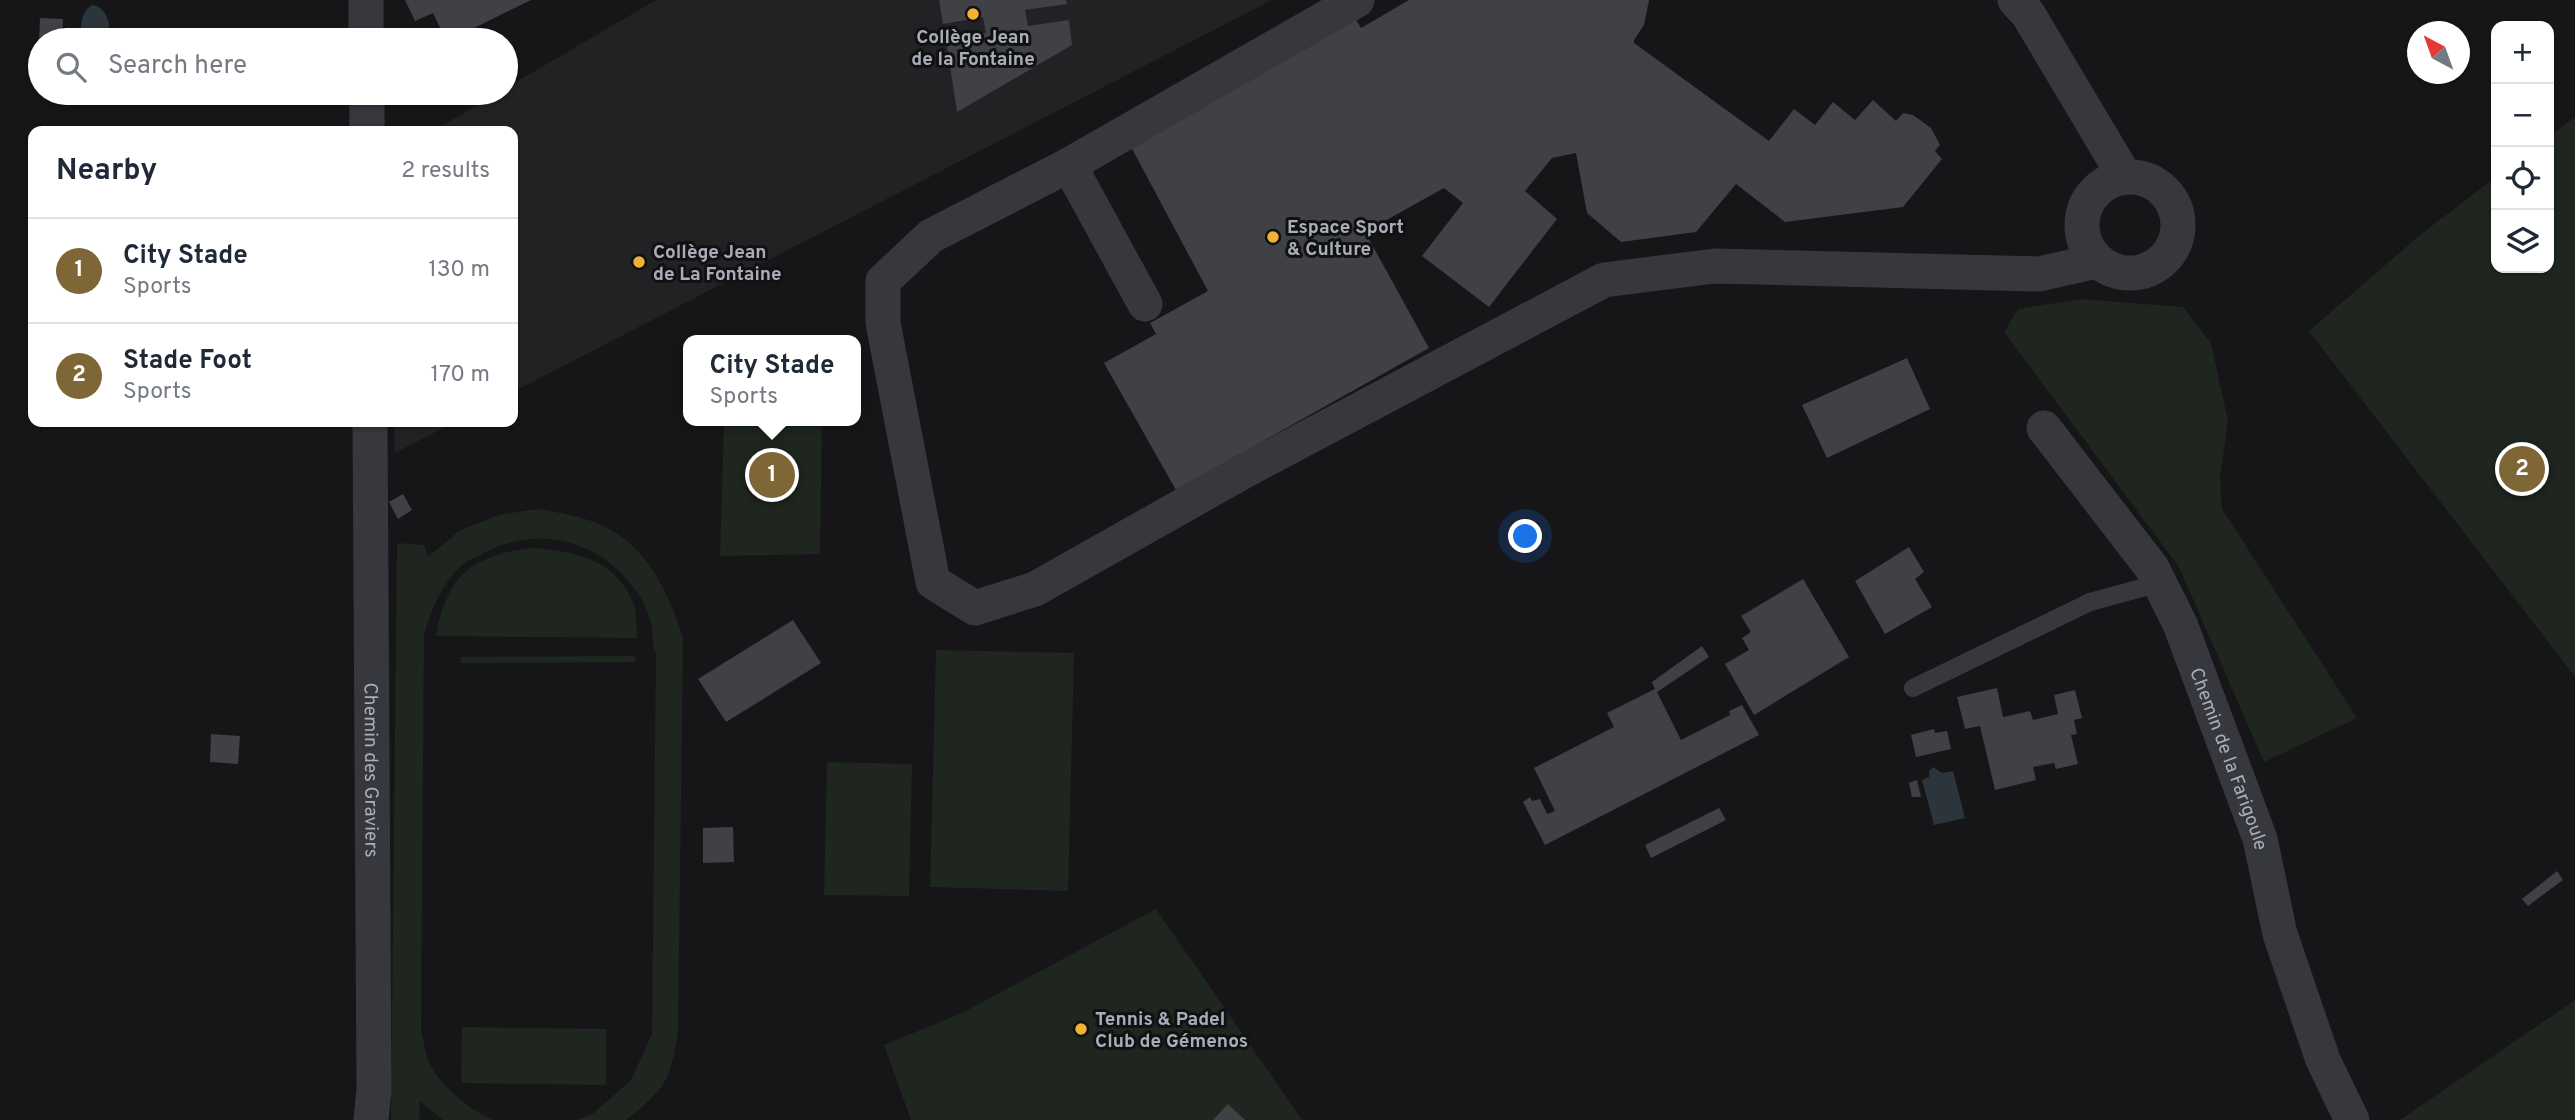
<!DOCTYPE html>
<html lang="en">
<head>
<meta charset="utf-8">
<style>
  :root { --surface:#fff; --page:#f6f6f7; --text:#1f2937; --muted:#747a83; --line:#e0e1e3; --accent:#7e6636 }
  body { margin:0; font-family:Overpass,sans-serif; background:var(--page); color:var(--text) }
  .controls { position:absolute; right:21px; top:21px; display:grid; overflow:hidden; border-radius:14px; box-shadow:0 2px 5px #0004 }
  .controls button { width:63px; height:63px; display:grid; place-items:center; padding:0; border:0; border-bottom:2px solid var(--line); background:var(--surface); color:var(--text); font:35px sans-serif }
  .compass { position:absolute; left:2407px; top:21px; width:63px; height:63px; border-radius:50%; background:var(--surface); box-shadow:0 2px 5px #0004; rotate:319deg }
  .you { position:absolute; left:1526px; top:537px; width:24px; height:24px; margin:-18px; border:5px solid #fff; border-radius:50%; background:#1a73e8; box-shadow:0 0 0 10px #1a73e833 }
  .badge { display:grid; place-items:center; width:46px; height:46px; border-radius:50%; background:var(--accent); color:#fff; font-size:23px; font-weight:700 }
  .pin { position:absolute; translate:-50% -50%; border:4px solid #fff; box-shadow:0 2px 7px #0006 }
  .popup { position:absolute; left:683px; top:335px; width:178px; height:91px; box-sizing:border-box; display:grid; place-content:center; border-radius:14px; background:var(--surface); filter:drop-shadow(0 2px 5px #0005); font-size:23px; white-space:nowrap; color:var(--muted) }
  .popup b { font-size:26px; color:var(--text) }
  .popup::after { content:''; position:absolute; left:50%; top:100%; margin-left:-14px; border:14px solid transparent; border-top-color:var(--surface) }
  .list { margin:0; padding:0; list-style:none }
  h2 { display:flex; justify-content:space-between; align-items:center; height:91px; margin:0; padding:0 28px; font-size:30px }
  h2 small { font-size:23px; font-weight:400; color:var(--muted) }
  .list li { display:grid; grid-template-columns:46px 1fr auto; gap:21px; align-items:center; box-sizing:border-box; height:105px; padding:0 28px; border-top:2px solid var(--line) }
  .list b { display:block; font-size:26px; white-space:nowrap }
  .list p { margin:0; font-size:23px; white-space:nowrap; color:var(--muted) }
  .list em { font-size:23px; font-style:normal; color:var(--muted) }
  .icon { flex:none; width:38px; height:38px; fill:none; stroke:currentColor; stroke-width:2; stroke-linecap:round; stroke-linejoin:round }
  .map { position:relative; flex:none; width:2575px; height:1120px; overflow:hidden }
  .search { position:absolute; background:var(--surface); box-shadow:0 2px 5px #0004; left:28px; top:28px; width:490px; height:77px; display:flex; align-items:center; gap:18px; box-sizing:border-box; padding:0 24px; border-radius:38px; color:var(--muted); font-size:26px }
  .panel { position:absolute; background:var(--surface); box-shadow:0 2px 5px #0004; left:28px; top:126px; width:490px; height:301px; border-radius:14px }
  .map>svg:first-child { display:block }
</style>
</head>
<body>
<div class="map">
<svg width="2575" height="1120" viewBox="0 0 2575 1120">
  <rect width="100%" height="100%" fill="#161618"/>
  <g fill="#222225">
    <path d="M 656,0 L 1272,0 L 513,392 L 513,131 L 433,131 L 498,93 L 506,93 L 506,88 Z"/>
    <path d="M 394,422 L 455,422 L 395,453 Z"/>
  </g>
  <g fill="#1e261f">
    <path d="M 2575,117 L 2575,677 L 2309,331 L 2420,235 L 2496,177 L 2496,268 L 2549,268 L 2549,137 Z"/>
    <path d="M 2081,299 L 2183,307 L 2211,343 L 2228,421 L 2220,478 L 2222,509 L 2357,718 L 2264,762 L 2179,567 L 2004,332 L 2018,309 Z"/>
    <path d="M 724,421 L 822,421 L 820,554 L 720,556 Z"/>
    <path d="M 537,509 C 562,513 589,517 611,530 C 650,552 670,597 683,637 L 678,1032 C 675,1047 673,1067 665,1081 C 660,1092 636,1113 626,1120 L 577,1120 L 594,1113 L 631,1080 L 652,1034 L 656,654 C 652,645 653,637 652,628 C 651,618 644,602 638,594 C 603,541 540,523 484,553 C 478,556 470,559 465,563 C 444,579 430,611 424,636 L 421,1030 C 423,1039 425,1048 427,1057 C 436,1083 468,1109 493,1120 L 443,1120 L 420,1101 L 419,1120 L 391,1120 L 397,543 L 424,545 L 428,557 L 459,531 L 499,515 Z"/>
    <path d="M 531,548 C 574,551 616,558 634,605 C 637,614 636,628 637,638 L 436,636 C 446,576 472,555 531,548 Z"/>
    <path d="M 936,650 L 1074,653 L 1068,891 L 930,887 Z"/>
    <path d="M 635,656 L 635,662 L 461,663 L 461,657 Z"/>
    <path d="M 827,762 L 912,764 L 909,896 L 824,895 Z"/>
    <path d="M 1156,909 L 1302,1120 L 911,1120 L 884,1045 L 962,1013 Z"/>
    <path d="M 2575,1000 L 2575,1120 L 2400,1120 Z"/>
    <path d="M 462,1027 L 606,1029 L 606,1085 L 461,1083 Z"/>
  </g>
  <g fill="#2c353c">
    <path d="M 92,5 C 110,8 109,26 110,40 L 80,40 C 81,27 80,13 92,5 Z"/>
    <path d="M 1933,767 L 1942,773 L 1953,771 L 1965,818 L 1934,825 L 1922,780 L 1929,777 L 1929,771 Z"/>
  </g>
  <g fill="#404145">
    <path d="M 405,0 L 531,0 L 450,40 L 446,40 L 433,13 L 415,21 Z"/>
    <path d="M 939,0 L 1066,0 L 1067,4 L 1025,10 L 1028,26 L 1069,20 L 1072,45 L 957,112 L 946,39 L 986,33 L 983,17 L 943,24 Z"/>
    <path d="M 1409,0 L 1649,0 L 1644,25 L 1634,40 L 1634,43 L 1769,141 L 1794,109 L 1815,125 L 1833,102 L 1855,120 L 1873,100 L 1896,121 L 1903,113 L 1913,115 L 1931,128 L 1940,145 L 1935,151 L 1942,159 L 1903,207 L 1785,222 L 1736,184 L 1696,232 L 1621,242 L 1587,213 L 1576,153 L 1552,158 L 1525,191 L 1557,219 L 1489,307 L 1422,256 L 1463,203 L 1444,188 L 1365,232 L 1429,348 L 1176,490 L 1104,363 L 1156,334 L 1150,323 L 1208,291 L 1130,145 L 1355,18 L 1361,28 Z"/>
    <path d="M 40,18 L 63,19 L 62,40 L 39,40 Z"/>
    <path d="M 1907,358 L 1930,409 L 1827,458 L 1802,405 Z"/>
    <path d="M 403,494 L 412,510 L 398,519 L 389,502 Z"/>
    <path d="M 1909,547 L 1924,572 L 1915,579 L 1932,607 L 1885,634 L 1855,581 Z"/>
    <path d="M 1803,579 L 1849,657 L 1754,715 L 1725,664 L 1749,650 L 1742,638 L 1751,632 L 1741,616 Z"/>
    <path d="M 793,620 L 821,663 L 726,722 L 698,679 Z"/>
    <path d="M 1702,646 L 1709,657 L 1657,692 L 1681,740 L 1730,715 L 1729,711 L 1742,705 L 1759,735 L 1545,845 L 1523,802 L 1530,797 L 1532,801 L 1540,799 L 1547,814 L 1555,811 L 1534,768 L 1614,727 L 1607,713 L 1655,689 L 1652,682 Z"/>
    <path d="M 1997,688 L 2003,717 L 2030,711 L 2033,720 L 2058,714 L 2054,695 L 2075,690 L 2082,718 L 2074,720 L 2077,734 L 2071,735 L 2078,764 L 2056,769 L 2054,763 L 2033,767 L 2036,780 L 1995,790 L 1980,726 L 1965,729 L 1957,697 Z"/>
    <path d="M 1934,729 L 1935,733 L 1947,731 L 1951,749 L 1916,757 L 1911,735 Z"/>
    <path d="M 211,734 L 240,736 L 238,764 L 210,762 Z"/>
    <path d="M 1917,780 L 1921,797 L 1912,797 L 1909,783 Z"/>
    <path d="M 1719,808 L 1726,820 L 1651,858 L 1645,845 Z"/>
    <path d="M 733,827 L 734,862 L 703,863 L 703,828 Z"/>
    <path d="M 2557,871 L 2563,880 L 2528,906 L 2522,899 Z"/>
    <path d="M 1228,1104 L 1245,1120 L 1213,1120 Z"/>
  </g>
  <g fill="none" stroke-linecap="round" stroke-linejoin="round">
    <path stroke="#37383d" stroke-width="18" d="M 1913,688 L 2090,602 L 2160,583"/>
    <g stroke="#37383d" stroke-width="35">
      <path d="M 366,0 L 366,40"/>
      <path d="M 2015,0 L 2028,14 L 2125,177"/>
      <path d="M 367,93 L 367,131"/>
      <path d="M 1069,165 L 1357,0"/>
      <circle cx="2130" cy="225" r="48"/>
      <path d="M 1145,304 L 1069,165 L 931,236 L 883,281 L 883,323 L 933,582 L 975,608 L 1035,589 L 1246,470 L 1604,280 L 1715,266 L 2039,274 L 2097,261"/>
      <path id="s1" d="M 370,422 L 374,1089 L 371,1120"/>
      <path id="s2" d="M 2044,428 L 2152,568 L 2180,624 L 2260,839 L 2280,934 L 2323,1060 L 2352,1120"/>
    </g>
  </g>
  <g fill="#f2b134" stroke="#111113" stroke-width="2.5">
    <circle cx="973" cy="14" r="7"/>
    <circle cx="1273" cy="237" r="7"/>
    <circle cx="639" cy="262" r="7"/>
    <circle cx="1081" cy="1029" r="7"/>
  </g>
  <g text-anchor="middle" stroke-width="6" stroke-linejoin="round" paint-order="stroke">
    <g font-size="19" font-weight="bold" fill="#a8adb8" stroke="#111113" text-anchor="start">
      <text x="973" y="43" text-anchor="middle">Collège Jean<tspan x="973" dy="22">de la Fontaine</tspan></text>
      <text x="1287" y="233">Espace Sport<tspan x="1287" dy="22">&amp; Culture</tspan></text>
      <text x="653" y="258">Collège Jean<tspan x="653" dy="22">de La Fontaine</tspan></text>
      <text x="1095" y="1025">Tennis &amp; Padel<tspan x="1095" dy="22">Club de Gémenos</tspan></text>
    </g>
    <g font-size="19" fill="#a8adb8" stroke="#111113">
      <text dy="7" stroke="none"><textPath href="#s2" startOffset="383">Chemin de la Farigoule</textPath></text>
      <text dy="7" stroke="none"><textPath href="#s1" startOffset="348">Chemin des Graviers</textPath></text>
    </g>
  </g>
</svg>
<div class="controls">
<button>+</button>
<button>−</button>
<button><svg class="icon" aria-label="locate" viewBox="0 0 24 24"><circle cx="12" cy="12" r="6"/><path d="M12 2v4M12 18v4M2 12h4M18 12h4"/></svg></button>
<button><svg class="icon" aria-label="layers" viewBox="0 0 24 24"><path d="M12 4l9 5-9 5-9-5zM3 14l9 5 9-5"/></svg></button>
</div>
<svg class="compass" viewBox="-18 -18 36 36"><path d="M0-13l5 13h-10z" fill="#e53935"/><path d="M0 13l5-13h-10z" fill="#747a83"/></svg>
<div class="you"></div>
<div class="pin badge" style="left:772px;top:475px">1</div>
<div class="popup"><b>City Stade</b>Sports</div>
<div class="pin badge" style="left:2522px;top:469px">2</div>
<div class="search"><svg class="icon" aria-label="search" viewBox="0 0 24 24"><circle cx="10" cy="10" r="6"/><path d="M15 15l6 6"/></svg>Search here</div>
<section class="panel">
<h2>Nearby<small>2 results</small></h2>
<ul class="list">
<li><span class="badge">1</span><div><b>City Stade</b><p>Sports</p></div><em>130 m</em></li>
<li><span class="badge">2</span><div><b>Stade Foot</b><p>Sports</p></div><em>170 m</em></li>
</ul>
</section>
</div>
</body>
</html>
